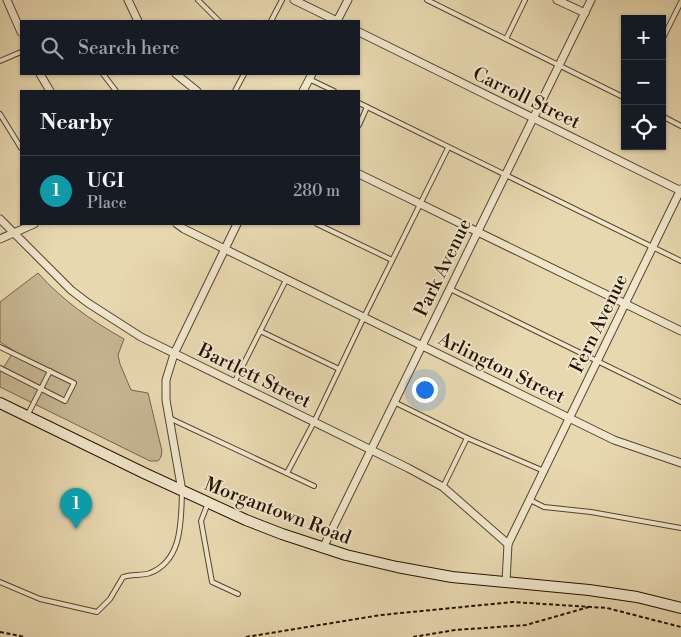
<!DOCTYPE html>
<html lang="en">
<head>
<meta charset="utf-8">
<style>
  :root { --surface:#171b24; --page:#20242c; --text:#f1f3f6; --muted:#9ea1a6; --line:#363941; --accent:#0b8043 }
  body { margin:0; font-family:"Libre Bodoni",serif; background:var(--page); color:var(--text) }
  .controls { position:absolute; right:15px; top:15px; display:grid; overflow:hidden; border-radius:0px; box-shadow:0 1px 4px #0004 }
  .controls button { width:45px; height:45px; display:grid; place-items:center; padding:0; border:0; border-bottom:1px solid var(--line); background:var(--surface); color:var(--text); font:25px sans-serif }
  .you { position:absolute; left:424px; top:389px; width:18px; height:18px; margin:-12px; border:4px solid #fff; border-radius:50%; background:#1a73e8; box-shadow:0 0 0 8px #1a73e833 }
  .badge { display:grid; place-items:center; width:32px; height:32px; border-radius:50%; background:var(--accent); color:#fff; font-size:16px; font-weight:700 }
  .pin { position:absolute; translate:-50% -41px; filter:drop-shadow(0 1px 2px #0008) }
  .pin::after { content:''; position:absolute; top:26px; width:18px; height:15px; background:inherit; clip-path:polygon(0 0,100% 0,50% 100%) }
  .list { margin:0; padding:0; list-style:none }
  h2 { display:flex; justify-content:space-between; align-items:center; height:65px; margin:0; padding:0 20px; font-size:21px }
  h2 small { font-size:16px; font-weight:400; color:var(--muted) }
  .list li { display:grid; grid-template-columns:32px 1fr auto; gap:15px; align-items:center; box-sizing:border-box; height:70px; padding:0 20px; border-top:1px solid var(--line) }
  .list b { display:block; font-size:19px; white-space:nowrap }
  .list p { margin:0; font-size:16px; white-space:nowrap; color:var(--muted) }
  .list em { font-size:16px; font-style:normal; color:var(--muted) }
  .icon { flex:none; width:28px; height:28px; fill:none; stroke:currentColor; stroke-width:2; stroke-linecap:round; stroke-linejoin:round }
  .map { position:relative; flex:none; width:681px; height:637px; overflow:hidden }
  .search { position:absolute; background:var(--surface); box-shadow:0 1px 4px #0004; left:20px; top:20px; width:340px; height:55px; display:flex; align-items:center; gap:12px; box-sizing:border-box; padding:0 18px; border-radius:0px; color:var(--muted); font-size:19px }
  .panel { position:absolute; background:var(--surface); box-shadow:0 1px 4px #0004; left:20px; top:90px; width:340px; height:135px; border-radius:0px }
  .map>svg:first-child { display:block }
</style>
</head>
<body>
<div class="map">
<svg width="681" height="637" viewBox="0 0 681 637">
  <rect width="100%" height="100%" fill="#e8d8b0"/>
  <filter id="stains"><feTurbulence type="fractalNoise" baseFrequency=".004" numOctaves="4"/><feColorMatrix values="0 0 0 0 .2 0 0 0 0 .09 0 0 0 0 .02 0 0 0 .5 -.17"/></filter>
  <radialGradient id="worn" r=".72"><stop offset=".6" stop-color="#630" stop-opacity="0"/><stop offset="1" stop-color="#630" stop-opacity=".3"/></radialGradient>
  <path fill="#c7b693" stroke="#76644b" d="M 38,273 C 63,301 92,321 124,339 L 118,355 L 120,364 L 131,390 L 148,393 L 162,451 L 161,457 L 158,461 L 150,461 L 0,387 L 0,373 L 14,351 L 0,342 L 0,302 Z"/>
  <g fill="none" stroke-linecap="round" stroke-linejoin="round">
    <g stroke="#55442e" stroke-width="6">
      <g id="lane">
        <path d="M 198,0 L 219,21"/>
        <path d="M 427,0 L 625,98"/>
        <path d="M 271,21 L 282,0"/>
        <path d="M 506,39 L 525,0"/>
        <path d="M 662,40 L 681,2"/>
        <path d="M 0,61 L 21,52"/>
        <path d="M 103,74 L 116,91"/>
        <path d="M 309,79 L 334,91"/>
        <path d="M 235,91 L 244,74"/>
        <path d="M 359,103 L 681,261"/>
        <path d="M 0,114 L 21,148"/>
        <path d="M 662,116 L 681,126"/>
        <path d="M 359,125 L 367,107"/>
        <path d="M 317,224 L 392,260"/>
        <path d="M 450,289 L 681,402"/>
        <path d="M 260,331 L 339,369"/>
        <path d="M 0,347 L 74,383 L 65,401 L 0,368"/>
        <path d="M 234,383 L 286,280"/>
        <path d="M 394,402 L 467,438 L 544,471"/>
        <path d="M 27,416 L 50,371"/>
        <path d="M 169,418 L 314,486"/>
        <path d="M 287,473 L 314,422 L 364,317 L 448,148"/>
        <path d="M 443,487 L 467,438"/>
        <path d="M 530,500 L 544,507 L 591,512 L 681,528"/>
        <path d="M 208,503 L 201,521 L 212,582 L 238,594"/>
        <path d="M 0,582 L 40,599 L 97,612 L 110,599 L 123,577 C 132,574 141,576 150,573 C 183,560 181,520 182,491"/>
      </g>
    </g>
    <g stroke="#55442e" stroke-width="9">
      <g id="street">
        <path d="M 7,0 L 21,32"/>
        <path d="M 128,0 L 138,21"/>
        <path d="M 294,0 L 337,21"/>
        <path d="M 557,0 L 585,13"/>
        <path d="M 337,21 L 348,0"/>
        <path d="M 359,32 L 681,191"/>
        <path d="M 40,74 L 50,91"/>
        <path d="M 176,74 L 197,91"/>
        <path d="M 303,91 L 312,74"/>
        <path d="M 359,174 L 681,331"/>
        <path d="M 0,219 L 71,290 L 88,303 L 141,337 L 408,468 L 443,487 L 508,544"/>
        <path d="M 177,224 L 184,229 L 614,440 L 681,463"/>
        <path d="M 0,239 L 34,224"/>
        <path d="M 182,491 L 166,400 L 166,380 L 174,354 L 237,224"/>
        <path d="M 323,548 L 591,0"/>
        <path d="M 506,582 L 508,544 L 681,189"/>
      </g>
    </g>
    <g stroke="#241203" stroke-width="12">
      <path id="secondary" d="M 0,403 L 144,473 L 246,520 L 282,534 L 346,555 L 397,567 L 452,577 L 589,590 L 637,597 L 681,608"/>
    </g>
    <g stroke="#241203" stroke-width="2" stroke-dasharray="4 2.5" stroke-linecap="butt">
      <path d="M 0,632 L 25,637"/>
      <path d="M 246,637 L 381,615 L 513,602 L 607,608 L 681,627"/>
      <path d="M 413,637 L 455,630 L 526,625 L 589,607"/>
    </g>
    <use href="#lane" stroke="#f0e6cc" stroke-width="4"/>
    <use href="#street" stroke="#f0e6cc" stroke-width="7"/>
    <use href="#secondary" stroke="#f0e6cc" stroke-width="10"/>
  </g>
  <g text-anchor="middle" stroke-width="4" stroke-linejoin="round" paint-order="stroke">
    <g font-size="19" fill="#241203" stroke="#f0e6cc">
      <text transform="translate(527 97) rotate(26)" y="7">Carroll Street</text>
      <text transform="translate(442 267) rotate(-64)" y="7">Park Avenue</text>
      <text transform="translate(598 323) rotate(-64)" y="7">Fern Avenue</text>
      <text transform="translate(502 367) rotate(26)" y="7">Arlington Street</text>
      <text transform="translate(255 375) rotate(26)" y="7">Bartlett Street</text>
      <text transform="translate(278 510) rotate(21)" y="7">Morgantown Road</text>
    </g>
  </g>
  <rect width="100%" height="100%" filter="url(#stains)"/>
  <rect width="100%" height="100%" fill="url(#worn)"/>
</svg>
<div class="controls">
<button>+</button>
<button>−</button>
<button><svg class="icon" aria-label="locate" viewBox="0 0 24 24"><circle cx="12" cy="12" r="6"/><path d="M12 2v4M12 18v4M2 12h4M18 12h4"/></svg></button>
</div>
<div class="you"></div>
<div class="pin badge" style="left:76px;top:529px;background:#0f9aa8">1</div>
<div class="search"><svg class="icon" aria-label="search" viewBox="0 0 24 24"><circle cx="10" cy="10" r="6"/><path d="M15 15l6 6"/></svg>Search here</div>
<section class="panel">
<h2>Nearby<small></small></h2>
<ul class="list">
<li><span class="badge" style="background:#0f9aa8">1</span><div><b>UGI</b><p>Place</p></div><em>280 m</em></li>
</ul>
</section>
</div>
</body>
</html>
